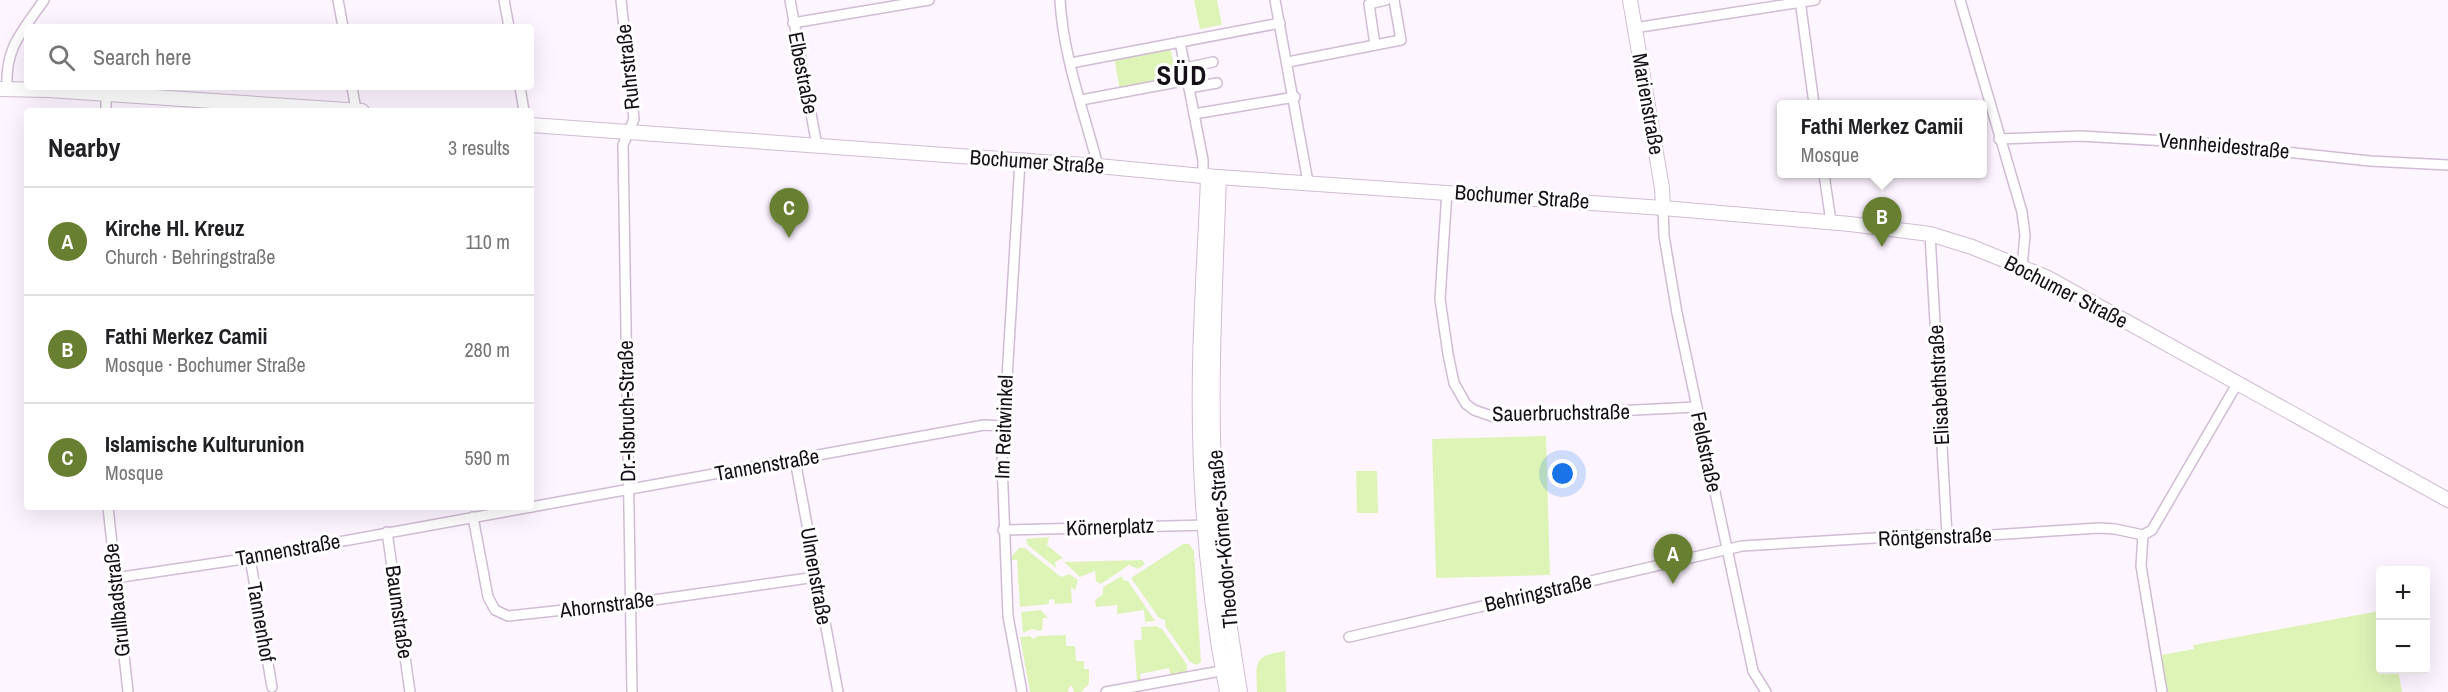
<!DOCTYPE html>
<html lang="en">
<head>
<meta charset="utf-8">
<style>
  :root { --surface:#fff; --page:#f6f6f6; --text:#202124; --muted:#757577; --line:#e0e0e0; --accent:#687f31 }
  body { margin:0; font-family:"Archivo Narrow",sans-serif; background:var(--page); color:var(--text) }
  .controls { position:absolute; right:18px; bottom:18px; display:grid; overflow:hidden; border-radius:6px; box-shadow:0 6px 24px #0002 }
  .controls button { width:54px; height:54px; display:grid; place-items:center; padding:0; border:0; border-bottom:2px solid var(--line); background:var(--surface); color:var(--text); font:30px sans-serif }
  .you { position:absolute; left:1563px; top:474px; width:21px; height:21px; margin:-15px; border:4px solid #fff; border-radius:50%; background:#1a73e8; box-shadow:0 0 0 9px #1a73e833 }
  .badge { display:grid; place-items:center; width:39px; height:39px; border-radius:50%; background:var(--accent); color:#fff; font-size:20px; font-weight:700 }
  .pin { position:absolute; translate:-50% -50px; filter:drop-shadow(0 2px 3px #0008) }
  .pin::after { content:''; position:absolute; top:32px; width:21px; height:18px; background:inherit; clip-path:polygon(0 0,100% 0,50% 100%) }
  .popup { position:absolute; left:1777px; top:100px; width:210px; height:78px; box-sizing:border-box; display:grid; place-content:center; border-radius:6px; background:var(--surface); filter:drop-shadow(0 2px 4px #0005); font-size:20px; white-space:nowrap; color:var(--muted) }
  .popup b { font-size:22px; color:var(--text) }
  .popup::after { content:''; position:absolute; left:50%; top:100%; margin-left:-12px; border:12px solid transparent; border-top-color:var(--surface) }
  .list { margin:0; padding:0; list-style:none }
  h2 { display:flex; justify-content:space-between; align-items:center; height:78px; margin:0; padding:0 24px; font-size:26px }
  h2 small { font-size:20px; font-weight:400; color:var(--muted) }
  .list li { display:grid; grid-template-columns:39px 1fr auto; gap:18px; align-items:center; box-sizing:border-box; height:108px; padding:0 24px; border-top:2px solid var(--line) }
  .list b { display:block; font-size:22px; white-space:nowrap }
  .list p { margin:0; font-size:20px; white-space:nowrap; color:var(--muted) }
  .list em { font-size:20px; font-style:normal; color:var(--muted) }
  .icon { flex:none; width:33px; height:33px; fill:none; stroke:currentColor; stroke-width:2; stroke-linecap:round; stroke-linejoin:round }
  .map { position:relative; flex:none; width:2448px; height:692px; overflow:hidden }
  .search { position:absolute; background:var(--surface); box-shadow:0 6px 24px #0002; left:24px; top:24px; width:510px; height:66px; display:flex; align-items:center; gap:15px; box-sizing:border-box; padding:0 21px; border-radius:6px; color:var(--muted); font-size:22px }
  .panel { position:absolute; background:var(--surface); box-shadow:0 6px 24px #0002; left:24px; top:108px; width:510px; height:402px; border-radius:6px }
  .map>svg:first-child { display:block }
</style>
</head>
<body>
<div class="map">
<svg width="2448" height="692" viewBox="0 0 2448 692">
  <rect width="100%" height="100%" fill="#fdf5ff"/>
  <g fill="#def4b7">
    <path d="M 1194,0 L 1217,0 L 1222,25 L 1200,29 Z"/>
    <path d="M 1170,47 L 1177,80 L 1120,91 L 1114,57 Z"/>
    <path d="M 1546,436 L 1550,575 L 1436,578 L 1432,439 Z"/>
    <path d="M 1356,471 L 1377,471 L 1378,513 L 1357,513 Z"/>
    <path d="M 1049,537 L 1047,545 L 1063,558 L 1055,562 L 1056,568 L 1028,545 L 1026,539 Z"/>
    <path d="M 1183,544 L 1189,544 L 1194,551 L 1201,662 L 1197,665 L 1190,662 L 1165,626 L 1165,620 L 1159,618 L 1131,578 Z"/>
    <path d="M 1019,548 L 1025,548 L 1061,577 L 1069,574 L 1078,580 L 1075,590 L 1071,587 L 1072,603 L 1055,604 L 1054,599 L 1049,600 L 1049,604 L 1020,607 L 1017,560 L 1012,560 L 1012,556 Z"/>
    <path d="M 1142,560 L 1145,564 L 1138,569 L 1129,565 L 1101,584 L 1096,581 L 1095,571 L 1080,577 L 1064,562 Z"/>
    <path d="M 1122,576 L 1123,580 L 1128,581 L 1155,621 L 1145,622 L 1144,610 L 1117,614 L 1117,605 L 1096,607 L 1095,600 L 1103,594 L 1103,587 Z"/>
    <path d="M 1041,610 L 1048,618 L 1043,618 L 1042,631 L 1032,629 L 1023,633 L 1021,612 Z"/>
    <path d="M 2380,611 L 2380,670 L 2398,670 L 2402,692 L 2167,692 L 2161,655 L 2194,649 L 2193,645 Z"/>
    <path d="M 1156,626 L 1162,629 L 1187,665 L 1187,671 L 1178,675 L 1170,674 L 1169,668 L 1140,674 L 1141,680 L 1137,681 L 1134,640 L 1142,640 L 1141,627 Z"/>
    <path d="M 1066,635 L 1066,646 L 1075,646 L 1076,661 L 1084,661 L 1084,669 L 1089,669 L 1089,684 L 1081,692 L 1074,692 L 1072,686 L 1069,687 L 1068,692 L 1030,692 L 1020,637 L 1030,636 L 1033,639 L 1038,636 Z"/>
    <path d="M 1285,651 L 1286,692 L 1257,692 C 1256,662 1253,656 1285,651 Z"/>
  </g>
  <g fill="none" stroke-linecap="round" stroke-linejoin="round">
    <g stroke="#d0bcd4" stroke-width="12">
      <g id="street">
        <path d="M 338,0 L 343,27"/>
        <path d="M 504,0 L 509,27"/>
        <path d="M 621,0 L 634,119 L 623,145 L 632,692"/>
        <path d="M 790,0 L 817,146"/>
        <path d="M 1060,0 C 1063,56 1084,112 1098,166"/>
        <path d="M 1275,0 L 1308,182"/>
        <path d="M 1800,0 L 1814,104"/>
        <path d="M 1960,0 L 2022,212 L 2025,235 L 2022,267"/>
        <path d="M 793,23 L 929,0"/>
        <path d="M 1634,28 L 1815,0"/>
        <path d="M 1180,42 L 1203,160 L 1203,176"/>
        <path d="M 1375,45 L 1369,4 L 1386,0"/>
        <path d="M 1288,62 L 1401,40 L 1394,0"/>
        <path d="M 1071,63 L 1280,23"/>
        <path d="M 1185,68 L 1213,62"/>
        <path d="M 352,87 L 356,110"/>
        <path d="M 520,87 L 524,111"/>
        <path d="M 7,88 C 5,47 22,32 44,0"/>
        <path d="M 1189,88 L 1217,83"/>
        <path d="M 106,94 L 106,111"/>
        <path d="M 1081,100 L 1188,80"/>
        <path d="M 1194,114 L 1295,97"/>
        <path d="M 1999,139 L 2080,136 L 2202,143 L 2370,161 L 2448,165"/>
        <path d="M 1020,161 L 1002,462 L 1008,616 L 1022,692"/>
        <path d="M 1824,174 L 1831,222"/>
        <path d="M 1447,191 L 1440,299 L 1448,354 L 1454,383 L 1466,404 L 1474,410 L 1494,417 L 1696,407"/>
        <path d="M 1663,208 L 1664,236 L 1677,313 L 1753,671 L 1766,692"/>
        <path d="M 1930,234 L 1947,535"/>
        <path d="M 795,460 L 838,692"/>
        <path d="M 108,507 L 128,692"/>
        <path d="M 531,507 L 984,425 L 1003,426"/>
        <path d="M 473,517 L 488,597 L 495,610 L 508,616 L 647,601 L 816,577"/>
        <path d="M 1003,530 L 1208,525"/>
        <path d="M 387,532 L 410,692"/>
        <path d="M 2143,535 L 2152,530 L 2237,384"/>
        <path d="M 2143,535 L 2141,566 L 2162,692"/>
        <path d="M 250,558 L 272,687"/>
        <path d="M 115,578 L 250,558 L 531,507"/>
        <path d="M 1349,637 L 1742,546 L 1924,535 L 1959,537 L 2099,528 L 2115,529 L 2143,535"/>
        <path d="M 1106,692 L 1215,672"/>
      </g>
    </g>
    <g stroke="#d0bcd4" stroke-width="16">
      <g id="secondary">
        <path d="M 1630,0 L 1662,188 L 1663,208"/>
        <path d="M 0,89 L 49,90 L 362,111"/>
        <path d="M 531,125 L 1098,166 L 1203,176 L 1663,208 L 1850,224 L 1930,234 L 1972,247 L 2048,278 L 2448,500"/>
        <path d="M 1208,176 C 1206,239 1201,303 1200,367 C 1198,475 1206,585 1227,692"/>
        <path d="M 1219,177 C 1215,292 1208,409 1217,524 C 1222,581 1231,636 1240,692"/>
      </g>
    </g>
    <use href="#street" stroke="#fff" stroke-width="9"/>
    <use href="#secondary" stroke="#fff" stroke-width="14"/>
  </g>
  <g text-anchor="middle" stroke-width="6" stroke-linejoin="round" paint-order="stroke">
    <g font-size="21" fill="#160f18" stroke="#fff">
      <text transform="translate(628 67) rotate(-96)" y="7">Ruhrstraße</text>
      <text transform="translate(803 73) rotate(79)" y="7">Elbestraße</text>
      <text transform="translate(1648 104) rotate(80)" y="7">Marienstraße</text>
      <text transform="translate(2224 146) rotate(5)" y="7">Vennheidestraße</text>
      <text transform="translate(1037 162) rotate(4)" y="7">Bochumer Straße</text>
      <text transform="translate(1522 197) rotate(4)" y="7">Bochumer Straße</text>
      <text transform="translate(2066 292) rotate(27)" y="7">Bochumer Straße</text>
      <text transform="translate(1939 385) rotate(-93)" y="7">Elisabethstraße</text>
      <text transform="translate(627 411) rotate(-91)" y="7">Dr.-Isbruch-Straße</text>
      <text transform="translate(1561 413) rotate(-1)" y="7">Sauerbruchstraße</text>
      <text transform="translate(1004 427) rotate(-88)" y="7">Im Reitwinkel</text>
      <text transform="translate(1706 452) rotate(78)" y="7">Feldstraße</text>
      <text transform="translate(767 465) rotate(-10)" y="7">Tannenstraße</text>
      <text transform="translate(1110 527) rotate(-2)" y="7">Körnerplatz</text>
      <text transform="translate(1935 537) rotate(-2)" y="7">Röntgenstraße</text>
      <text transform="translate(1223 539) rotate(-95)" y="7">Theodor-Körner-Straße</text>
      <text transform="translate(288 550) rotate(-10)" y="7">Tannenstraße</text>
      <text transform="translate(816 576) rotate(80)" y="7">Ulmenstraße</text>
      <text transform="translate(1538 593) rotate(-13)" y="7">Behringstraße</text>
      <text transform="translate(117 600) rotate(-96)" y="7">Grullbadstraße</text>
      <text transform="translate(607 605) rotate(-7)" y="7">Ahornstraße</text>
      <text transform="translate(399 612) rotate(82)" y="7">Baumstraße</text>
      <text transform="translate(261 622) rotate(80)" y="7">Tannenhof</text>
    </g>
    <g font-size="27" font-weight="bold" letter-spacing="1.5" fill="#160f18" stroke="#fff">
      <text x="1182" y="85">SÜD</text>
    </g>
  </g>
</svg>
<div class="controls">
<button>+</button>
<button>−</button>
</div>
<div class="you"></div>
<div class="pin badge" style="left:1673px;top:584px">A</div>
<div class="pin badge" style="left:1882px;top:247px">B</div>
<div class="popup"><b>Fathi Merkez Camii</b>Mosque</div>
<div class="pin badge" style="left:789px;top:238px">C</div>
<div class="search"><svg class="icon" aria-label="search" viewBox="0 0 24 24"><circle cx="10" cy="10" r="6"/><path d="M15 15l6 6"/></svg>Search here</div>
<section class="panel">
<h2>Nearby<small>3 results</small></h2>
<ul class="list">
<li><span class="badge">A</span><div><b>Kirche Hl. Kreuz</b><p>Church · Behringstraße</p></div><em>110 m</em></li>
<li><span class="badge">B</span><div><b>Fathi Merkez Camii</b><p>Mosque · Bochumer Straße</p></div><em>280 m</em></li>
<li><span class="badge">C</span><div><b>Islamische Kulturunion</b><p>Mosque</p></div><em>590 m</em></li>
</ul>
</section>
</div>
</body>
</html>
